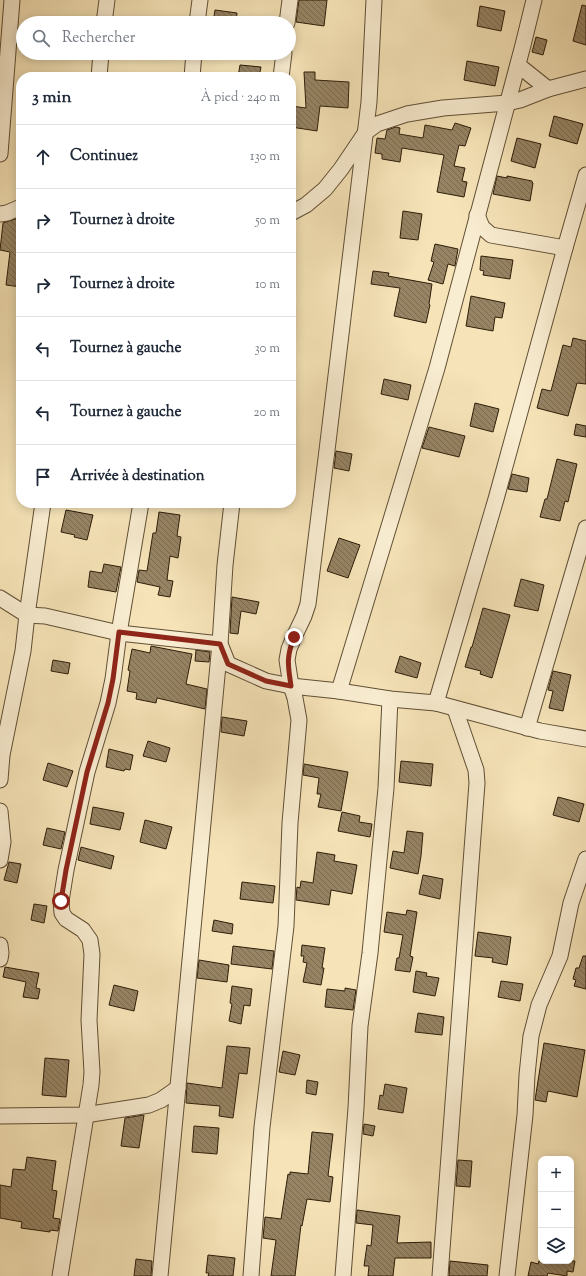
<!DOCTYPE html>
<html lang="fr">
<head>
<meta charset="utf-8">
<style>
  :root { --surface:#fff; --page:#f6f6f7; --text:#1f2937; --muted:#747a83; --line:#e0e1e3 }
  body { margin:0; font-family:"Sorts Mill Goudy",serif; background:var(--page); color:var(--text) }
  .controls { position:absolute; right:12px; bottom:12px; display:grid; overflow:hidden; border-radius:8px; box-shadow:0 2px 10px #0003 }
  .controls button { width:36px; height:36px; display:grid; place-items:center; padding:0; border:0; border-bottom:1px solid var(--line); background:var(--surface); color:var(--text); font:20px sans-serif }
  .stop { position:absolute; width:12px; height:12px; margin:-9px; border:3px solid #8f2418; border-radius:50%; background:#fff }
  .stop.end { background:#8f2418; border-color:#fff; box-shadow:0 1px 4px #0008 }
  .list { margin:0; padding:0; list-style:none }
  h2 { display:flex; justify-content:space-between; align-items:center; height:52px; margin:0; padding:0 16px; font-size:17px }
  h2 small { font-size:13px; font-weight:400; color:var(--muted) }
  .list li { display:grid; grid-template-columns:26px 1fr auto; gap:12px; align-items:center; box-sizing:border-box; height:64px; padding:0 16px; border-top:1px solid var(--line) }
  .list b { display:block; font-size:15px; white-space:nowrap }
  .list em { font-size:13px; font-style:normal; color:var(--muted) }
  .icon { flex:none; width:22px; height:22px; fill:none; stroke:currentColor; stroke-width:2; stroke-linecap:round; stroke-linejoin:round }
  .map { position:relative; flex:none; width:586px; height:1276px; overflow:hidden }
  .search { position:absolute; background:var(--surface); box-shadow:0 2px 10px #0003; left:16px; top:16px; width:280px; height:44px; display:flex; align-items:center; gap:10px; box-sizing:border-box; padding:0 14px; border-radius:22px; color:var(--muted); font-size:15px }
  .panel { position:absolute; background:var(--surface); box-shadow:0 2px 10px #0003; left:16px; top:72px; width:280px; height:436px; border-radius:16px }
  .map>svg:first-child { display:block }
</style>
</head>
<body>
<div class="map">
<svg width="586" height="1276" viewBox="0 0 586 1276">
  <defs>
    <pattern id="building-back-hatch" width="6" height="6" patternUnits="userSpaceOnUse"><rect width="6" height="6" fill="#968464"/><path d="M-1 5l2 2M0 0l6 6M5-1l2 2" fill="none" stroke="#7b6b51"/></pattern>
  </defs>
  <rect width="100%" height="100%" fill="#f6e4b8"/>
  <filter id="stains"><feTurbulence type="fractalNoise" baseFrequency=".005" numOctaves="4"/><feColorMatrix values="0 0 0 0 .2 0 0 0 0 .09 0 0 0 0 .02 0 0 0 .5 -.17"/></filter>
  <radialGradient id="worn" r=".72"><stop offset=".6" stop-color="#630" stop-opacity="0"/><stop offset="1" stop-color="#630" stop-opacity=".3"/></radialGradient>
  <g fill="url(#building-back-hatch)" stroke="#2e1d09">
    <path d="M 299,0 L 327,0 L 324,26 L 296,22 Z"/>
    <path d="M 582,5 L 586,6 L 586,45 L 573,41 Z"/>
    <path d="M 480,6 L 505,11 L 501,31 L 477,26 Z"/>
    <path d="M 215,10 L 237,13 L 236,23 L 213,23 Z"/>
    <path d="M 536,37 L 547,40 L 543,55 L 532,52 Z"/>
    <path d="M 467,61 L 499,67 L 495,86 L 464,80 Z"/>
    <path d="M 240,65 L 261,67 L 259,77 L 238,77 Z"/>
    <path d="M 304,72 L 315,72 L 315,80 L 349,82 L 348,108 L 320,106 L 317,131 L 291,127 L 291,106 L 306,108 Z"/>
    <path d="M 554,116 L 583,124 L 577,144 L 549,136 Z"/>
    <path d="M 455,123 L 471,128 L 465,146 L 459,145 L 454,166 L 465,168 L 462,181 L 467,182 L 464,197 L 437,192 L 444,155 L 402,148 L 400,162 L 382,159 L 382,154 L 375,153 L 377,138 L 385,139 L 387,130 L 396,127 L 400,128 L 399,134 L 423,138 L 425,125 L 452,130 Z"/>
    <path d="M 517,138 L 541,144 L 535,168 L 511,161 Z"/>
    <path d="M 497,176 L 507,178 L 507,176 L 532,181 L 532,182 L 533,183 L 530,201 L 493,194 Z"/>
    <path d="M 403,211 L 422,214 L 418,240 L 400,238 Z"/>
    <path d="M 18,218 L 21,219 L 21,287 L 6,285 L 10,252 L 0,250 L 3,223 Z"/>
    <path d="M 435,244 L 458,249 L 455,266 L 448,264 L 443,284 L 428,280 L 434,262 L 431,261 Z"/>
    <path d="M 481,256 L 513,260 L 510,279 L 483,275 L 484,271 L 480,270 Z"/>
    <path d="M 373,271 L 389,273 L 388,276 L 432,284 L 429,304 L 430,305 L 426,323 L 394,316 L 400,288 L 371,284 Z"/>
    <path d="M 471,296 L 505,303 L 502,318 L 495,317 L 493,331 L 466,326 Z"/>
    <path d="M 573,338 L 586,341 L 586,384 L 577,383 L 568,416 L 537,408 L 542,389 L 551,391 L 563,345 L 571,347 Z"/>
    <path d="M 384,379 L 411,385 L 408,400 L 381,394 Z"/>
    <path d="M 475,403 L 499,409 L 493,432 L 470,426 Z"/>
    <path d="M 576,424 L 586,426 L 586,437 L 574,435 Z"/>
    <path d="M 429,427 L 465,436 L 459,457 L 422,448 Z"/>
    <path d="M 336,451 L 352,454 L 349,471 L 334,468 Z"/>
    <path d="M 557,459 L 577,464 L 568,502 L 565,501 L 560,521 L 540,517 L 545,499 L 547,499 Z"/>
    <path d="M 512,474 L 529,478 L 527,492 L 508,489 Z"/>
    <path d="M 66,510 L 93,515 L 87,540 L 74,537 L 75,535 L 61,532 Z"/>
    <path d="M 159,512 L 180,515 L 177,536 L 181,537 L 178,558 L 170,556 L 167,580 L 173,581 L 170,597 L 158,595 L 160,587 L 137,582 L 139,570 L 147,571 L 153,533 L 156,533 Z"/>
    <path d="M 339,538 L 360,545 L 348,578 L 327,571 Z"/>
    <path d="M 104,564 L 121,567 L 116,592 L 88,587 L 90,571 L 102,573 Z"/>
    <path d="M 521,579 L 544,585 L 538,611 L 514,606 Z"/>
    <path d="M 232,597 L 259,602 L 256,614 L 241,611 L 238,634 L 230,633 Z"/>
    <path d="M 483,608 L 510,615 L 492,678 L 480,674 L 481,671 L 465,667 L 471,647 L 472,647 Z"/>
    <path d="M 151,646 L 192,654 L 186,684 L 207,689 L 205,709 L 157,698 L 156,703 L 136,699 L 137,693 L 127,691 L 130,671 L 128,670 L 132,649 L 150,653 Z"/>
    <path d="M 196,650 L 210,652 L 209,662 L 195,661 Z"/>
    <path d="M 400,656 L 421,663 L 417,678 L 395,672 Z"/>
    <path d="M 53,660 L 70,663 L 68,674 L 51,671 Z"/>
    <path d="M 553,671 L 571,675 L 563,711 L 549,708 L 553,691 L 548,690 Z"/>
    <path d="M 222,717 L 247,721 L 244,736 L 221,732 Z"/>
    <path d="M 148,741 L 170,748 L 166,762 L 143,756 Z"/>
    <path d="M 109,749 L 133,755 L 130,770 L 125,769 L 124,771 L 106,767 Z"/>
    <path d="M 401,761 L 433,764 L 431,786 L 399,782 Z"/>
    <path d="M 48,763 L 73,771 L 67,787 L 43,780 Z"/>
    <path d="M 304,764 L 348,772 L 341,811 L 318,807 L 321,794 L 317,794 L 319,778 L 303,775 Z"/>
    <path d="M 558,797 L 584,804 L 579,822 L 553,815 Z"/>
    <path d="M 93,807 L 124,813 L 120,830 L 90,824 Z"/>
    <path d="M 342,812 L 360,816 L 359,822 L 372,824 L 370,837 L 338,831 Z"/>
    <path d="M 145,820 L 172,827 L 166,849 L 140,842 Z"/>
    <path d="M 47,828 L 65,832 L 61,849 L 43,845 Z"/>
    <path d="M 407,831 L 423,833 L 421,856 L 418,874 L 390,868 L 393,851 L 404,853 Z"/>
    <path d="M 81,847 L 114,856 L 111,869 L 78,860 Z"/>
    <path d="M 317,852 L 335,855 L 334,861 L 357,865 L 352,894 L 331,890 L 329,905 L 296,900 L 297,887 L 300,888 L 301,881 L 313,883 Z"/>
    <path d="M 9,862 L 21,864 L 17,883 L 4,880 Z"/>
    <path d="M 423,875 L 443,879 L 440,899 L 419,894 Z"/>
    <path d="M 242,882 L 275,886 L 273,903 L 240,899 Z"/>
    <path d="M 34,904 L 47,906 L 44,923 L 31,920 Z"/>
    <path d="M 407,910 L 417,912 L 410,956 L 413,957 L 410,972 L 395,970 L 397,958 L 399,958 L 403,935 L 384,932 L 387,912 L 406,915 Z"/>
    <path d="M 214,920 L 233,924 L 232,934 L 212,931 Z"/>
    <path d="M 478,932 L 511,937 L 507,965 L 492,962 L 493,958 L 475,956 Z"/>
    <path d="M 302,945 L 325,948 L 322,968 L 324,968 L 321,985 L 303,982 L 307,963 L 303,962 L 304,956 L 301,956 Z"/>
    <path d="M 233,946 L 274,951 L 272,969 L 231,964 Z"/>
    <path d="M 583,956 L 586,956 L 586,989 L 574,986 L 576,980 L 573,979 L 576,968 L 579,968 Z"/>
    <path d="M 199,960 L 229,965 L 227,982 L 197,978 Z"/>
    <path d="M 5,967 L 39,973 L 36,988 L 40,989 L 38,999 L 23,997 L 26,982 L 3,977 Z"/>
    <path d="M 416,971 L 427,973 L 426,976 L 439,978 L 435,996 L 413,992 Z"/>
    <path d="M 501,981 L 523,984 L 520,1001 L 498,997 Z"/>
    <path d="M 114,985 L 138,991 L 134,1011 L 109,1005 Z"/>
    <path d="M 232,986 L 252,989 L 250,1006 L 244,1005 L 241,1024 L 229,1021 L 232,1004 L 230,1003 Z"/>
    <path d="M 345,988 L 356,990 L 353,1010 L 325,1007 L 327,989 L 345,991 Z"/>
    <path d="M 418,1013 L 444,1017 L 442,1035 L 415,1032 Z"/>
    <path d="M 544,1043 L 585,1050 L 577,1097 L 548,1091 L 546,1102 L 535,1100 Z"/>
    <path d="M 227,1046 L 250,1048 L 247,1074 L 239,1073 L 233,1118 L 219,1116 L 220,1106 L 186,1103 L 187,1083 L 222,1088 Z"/>
    <path d="M 283,1051 L 300,1055 L 295,1075 L 279,1072 Z"/>
    <path d="M 45,1058 L 69,1060 L 66,1097 L 42,1095 Z"/>
    <path d="M 307,1080 L 318,1082 L 316,1095 L 306,1093 Z"/>
    <path d="M 385,1084 L 407,1088 L 403,1113 L 378,1109 L 380,1095 L 383,1096 Z"/>
    <path d="M 144,1115 L 139,1148 L 121,1146 L 125,1118 Z"/>
    <path d="M 364,1124 L 375,1126 L 373,1136 L 363,1134 Z"/>
    <path d="M 194,1126 L 219,1128 L 217,1154 L 192,1152 Z"/>
    <path d="M 312,1132 L 333,1134 L 328,1176 L 333,1177 L 330,1202 L 307,1199 L 302,1226 L 301,1225 L 295,1276 L 271,1276 L 276,1240 L 263,1238 L 265,1217 L 281,1219 L 288,1174 L 290,1175 L 290,1172 L 308,1174 Z"/>
    <path d="M 27,1157 L 56,1161 L 52,1190 L 57,1191 L 53,1218 L 60,1219 L 58,1231 L 50,1230 L 50,1232 L 21,1228 L 22,1222 L 0,1218 L 0,1185 L 11,1187 L 13,1169 L 25,1170 Z"/>
    <path d="M 458,1160 L 472,1161 L 470,1187 L 456,1186 Z"/>
    <path d="M 357,1210 L 400,1216 L 397,1243 L 431,1242 L 431,1258 L 395,1258 L 393,1276 L 368,1276 L 369,1266 L 364,1266 L 367,1245 L 371,1246 L 373,1225 L 356,1223 Z"/>
    <path d="M 208,1255 L 235,1258 L 233,1276 L 208,1276 L 209,1273 L 206,1273 Z"/>
    <path d="M 136,1259 L 152,1261 L 151,1276 L 134,1276 Z"/>
    <path d="M 450,1261 L 488,1265 L 487,1276 L 449,1276 Z"/>
    <path d="M 539,1261 L 575,1261 L 573,1272 L 567,1271 L 567,1276 L 548,1273 L 547,1276 L 528,1276 L 531,1262 L 538,1264 Z"/>
  </g>
  <g fill="none" stroke-linecap="round" stroke-linejoin="round">
    <g stroke="#604f35" stroke-width="17">
      <g id="street">
        <path d="M 104,23 L 107,0"/>
        <path d="M 197,23 L 200,0"/>
        <path d="M 287,23 L 290,0"/>
        <path d="M 518,65 L 548,89"/>
        <path d="M 99,77 L 101,53"/>
        <path d="M 192,77 L 194,53"/>
        <path d="M 281,77 L 284,53"/>
        <path d="M 0,154 L 12,0"/>
        <path d="M 291,213 L 306,205 L 325,189 L 341,169 L 366,132 L 377,124 L 407,114 L 443,108 L 507,103 L 520,100 L 548,89 L 586,79"/>
        <path d="M 0,214 L 7,213 L 21,207"/>
        <path d="M 477,215 L 482,227 L 491,235 L 565,248"/>
        <path d="M 0,598 L 27,615 L 45,616 L 119,633 L 220,644 L 228,664 L 266,681 L 291,686 L 339,691 L 390,699 L 436,703 L 540,731 L 586,739"/>
        <path d="M 339,691 L 437,368 L 523,45 L 534,0"/>
        <path d="M 436,703 L 496,499 L 565,248 L 586,175"/>
        <path d="M 527,728 L 586,528"/>
        <path d="M 0,780 L 2,755 L 23,651 L 27,615 L 43,503"/>
        <path d="M 0,811 L 3,842 L 0,860"/>
        <path d="M 0,945 L 1,953 L 0,959"/>
        <path d="M 0,1116 L 85,1115 L 149,1105 L 161,1100 L 178,1088"/>
        <path d="M 60,1276 L 91,1085 L 92,1072 L 89,1020 L 92,954 L 90,940 L 83,930 L 66,919 L 62,913 L 61,901 L 66,870 L 87,772 L 108,703 L 113,679 L 119,633 L 141,503"/>
        <path d="M 160,1276 L 220,644 L 225,565 L 232,503"/>
        <path d="M 251,1276 L 262,1127 L 286,926 L 290,823 L 299,720 L 295,698 L 291,686 L 287,660 L 289,649 L 294,637 L 304,616 L 308,604 L 328,442 L 369,102 L 374,0"/>
        <path d="M 343,1276 L 356,1108 L 360,1026 L 370,953 L 386,788 L 390,699"/>
        <path d="M 440,1276 L 477,783 L 476,770 L 455,709"/>
        <path d="M 507,1276 L 525,1115 L 527,1075 L 531,1036 L 539,1005 L 560,956 L 571,903 L 586,859"/>
      </g>
    </g>
    <use href="#street" stroke="#f9edd1" stroke-width="15"/>
  </g>
  <g fill="none" stroke-linecap="round" stroke-linejoin="round">
    <path stroke="#8f2418" stroke-width="5" d="M 61,901 L 66,870 L 87,772 L 108,703 L 113,679 L 119,632 L 220,644 L 228,664 L 266,681 L 291,686 C 288,665 286,658 294,637"/>
  </g>
  <rect width="100%" height="100%" filter="url(#stains)"/>
  <rect width="100%" height="100%" fill="url(#worn)"/>
</svg>
<div class="controls">
<button>+</button>
<button>−</button>
<button><svg class="icon" aria-label="layers" viewBox="0 0 24 24"><path d="M12 4l9 5-9 5-9-5zM3 14l9 5 9-5"/></svg></button>
</div>
<div class="stop" style="left:61px;top:901px"></div>
<div class="stop end" style="left:294px;top:637px"></div>
<div class="search"><svg class="icon" aria-label="search" viewBox="0 0 24 24"><circle cx="10" cy="10" r="6"/><path d="M15 15l6 6"/></svg>Rechercher</div>
<section class="panel">
<h2>3 min<small>À pied · 240 m</small></h2>
<ul class="list">
<li><svg class="icon" aria-label="ahead" viewBox="0 0 24 24"><path d="M12 20V5M6 11l6-6 6 6"/></svg><div><b>Continuez</b></div><em>130 m</em></li>
<li><svg class="icon" aria-label="right" viewBox="0 0 24 24"><path d="M7 20v-9h11M14 6l5 5-5 5"/></svg><div><b>Tournez à droite</b></div><em>50 m</em></li>
<li><svg class="icon" aria-label="right" viewBox="0 0 24 24"><path d="M7 20v-9h11M14 6l5 5-5 5"/></svg><div><b>Tournez à droite</b></div><em>10 m</em></li>
<li><svg class="icon" aria-label="left" viewBox="0 0 24 24"><path d="M17 20v-9H6M10 6l-5 5 5 5"/></svg><div><b>Tournez à gauche</b></div><em>30 m</em></li>
<li><svg class="icon" aria-label="left" viewBox="0 0 24 24"><path d="M17 20v-9H6M10 6l-5 5 5 5"/></svg><div><b>Tournez à gauche</b></div><em>20 m</em></li>
<li><svg class="icon" aria-label="arrive" viewBox="0 0 24 24"><path d="M6 21V4h12l-3 4 3 4H6"/></svg><div><b>Arrivée à destination</b></div></li>
</ul>
</section>
</div>
</body>
</html>
